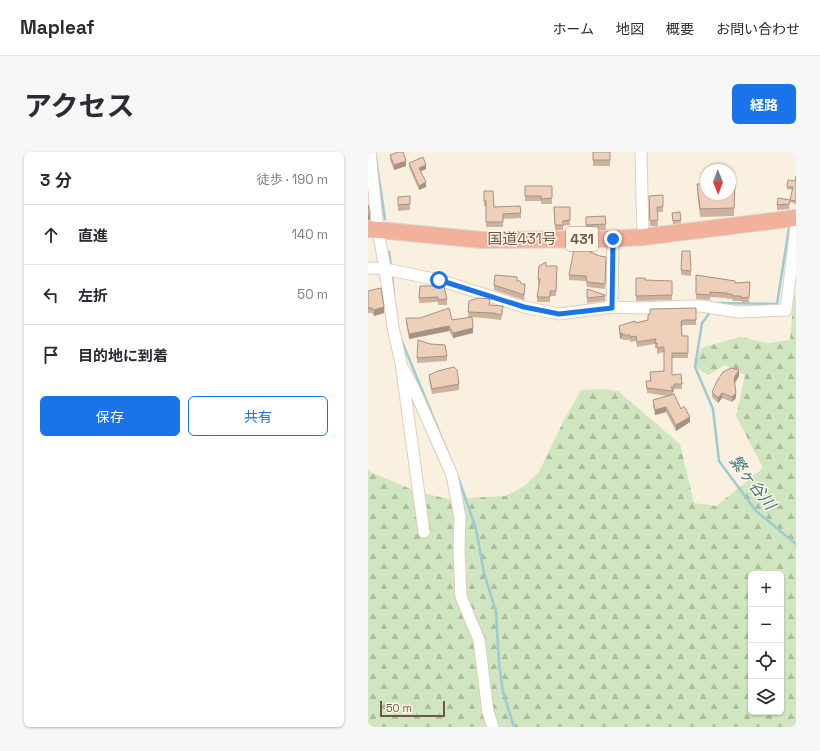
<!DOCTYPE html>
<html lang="ja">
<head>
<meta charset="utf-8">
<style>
  :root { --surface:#fff; --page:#f7f7f7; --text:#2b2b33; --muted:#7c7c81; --line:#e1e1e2; --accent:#1a73e8 }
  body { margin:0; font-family:"Space Grotesk","Noto Sans JP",sans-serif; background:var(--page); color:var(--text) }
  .controls { position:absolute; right:12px; bottom:12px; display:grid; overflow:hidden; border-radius:6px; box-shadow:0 1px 3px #0004 }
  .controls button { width:36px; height:36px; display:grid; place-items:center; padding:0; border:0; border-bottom:1px solid var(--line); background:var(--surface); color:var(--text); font:20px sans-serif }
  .compass { position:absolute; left:332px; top:12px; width:36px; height:36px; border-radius:50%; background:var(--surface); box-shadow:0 1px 3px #0004; rotate:179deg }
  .scale { position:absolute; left:12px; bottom:10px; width:65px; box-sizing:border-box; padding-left:4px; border:2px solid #6f5749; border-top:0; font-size:11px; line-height:14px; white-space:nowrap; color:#6f5749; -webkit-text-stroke:3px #fef5e6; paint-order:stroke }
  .stop { position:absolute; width:12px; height:12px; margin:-9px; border:3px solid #1a73e8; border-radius:50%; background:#fff }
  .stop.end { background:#1a73e8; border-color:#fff; box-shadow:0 1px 4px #0008 }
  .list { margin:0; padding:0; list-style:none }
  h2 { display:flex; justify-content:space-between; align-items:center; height:52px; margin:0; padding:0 16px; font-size:17px }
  h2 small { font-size:13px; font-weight:400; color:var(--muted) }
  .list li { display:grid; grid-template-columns:26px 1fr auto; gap:12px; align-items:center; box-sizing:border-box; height:60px; padding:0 16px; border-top:1px solid var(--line) }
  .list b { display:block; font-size:15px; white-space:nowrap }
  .list em { font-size:13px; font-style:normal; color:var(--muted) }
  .actions { display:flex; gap:8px; padding:12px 16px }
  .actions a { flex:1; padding:9px 0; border:1px solid var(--accent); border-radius:6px; text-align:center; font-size:14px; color:var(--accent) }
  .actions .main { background:var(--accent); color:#fff }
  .icon { flex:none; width:22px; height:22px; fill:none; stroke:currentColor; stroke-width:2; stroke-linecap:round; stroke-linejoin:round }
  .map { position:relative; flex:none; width:428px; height:575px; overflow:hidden; border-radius:6px }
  header { display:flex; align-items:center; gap:24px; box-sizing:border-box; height:56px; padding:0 20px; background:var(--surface); border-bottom:1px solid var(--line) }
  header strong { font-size:19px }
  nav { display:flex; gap:22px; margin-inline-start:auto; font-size:14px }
  .intro { display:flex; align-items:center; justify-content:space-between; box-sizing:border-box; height:96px; padding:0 24px }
  h1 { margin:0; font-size:28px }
  .button { padding:10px 18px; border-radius:6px; background:var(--accent); color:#fff; font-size:14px; font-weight:700 }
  main { display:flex; gap:24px; padding:0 24px }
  aside { flex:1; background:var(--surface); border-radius:6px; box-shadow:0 1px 3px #0004 }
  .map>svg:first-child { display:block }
</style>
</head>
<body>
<header>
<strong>Mapleaf</strong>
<nav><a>ホーム</a><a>地図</a><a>概要</a><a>お問い合わせ</a></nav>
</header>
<div class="intro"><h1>アクセス</h1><a class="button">経路</a></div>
<main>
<aside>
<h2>3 分<small>徒歩 · 190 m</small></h2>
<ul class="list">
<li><svg class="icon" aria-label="ahead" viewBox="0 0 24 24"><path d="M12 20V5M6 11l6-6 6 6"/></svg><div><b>直進</b></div><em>140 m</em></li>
<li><svg class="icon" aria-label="left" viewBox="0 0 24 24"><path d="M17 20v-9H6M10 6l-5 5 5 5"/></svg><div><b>左折</b></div><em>50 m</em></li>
<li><svg class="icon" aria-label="arrive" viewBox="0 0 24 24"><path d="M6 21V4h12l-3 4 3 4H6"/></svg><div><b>目的地に到着</b></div></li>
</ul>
<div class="actions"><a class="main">保存</a><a>共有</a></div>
</aside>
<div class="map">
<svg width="428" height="575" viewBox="0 0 428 575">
  <defs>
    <pattern id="forest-firs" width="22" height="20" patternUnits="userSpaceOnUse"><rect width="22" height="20" fill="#cfe6c0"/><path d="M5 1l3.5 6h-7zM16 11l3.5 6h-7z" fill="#acbd9e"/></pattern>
  </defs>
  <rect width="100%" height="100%" fill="#faf0e0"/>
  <path fill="url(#forest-firs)" fill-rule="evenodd" d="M 426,143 L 428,143 L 428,575 L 0,575 L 0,318 L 4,321 L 50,340 L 81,347 L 137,344 L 155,335 L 171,320 L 196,268 L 213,238 L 236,237 L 250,239 L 312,292 L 326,351 L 348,354 L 395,316 L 368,264 L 377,223 L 357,213 L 340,223 L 327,215 L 333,196 L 372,185 L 400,191 L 422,188 ZM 383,422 L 413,422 L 413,560 L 383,560 Z"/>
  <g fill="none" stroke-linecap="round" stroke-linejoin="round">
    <g stroke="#9dcad3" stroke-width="2.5">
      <path d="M 8,6 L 17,67"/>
      <path d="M 21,100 L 23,114"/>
      <path d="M 24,121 L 26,144"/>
      <path d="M 349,152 L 350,151 L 409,152 L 421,76"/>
      <path d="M 343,159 L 334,171 L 327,215 L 345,257 L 351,309 L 388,359 L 428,392"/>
      <path d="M 33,187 L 82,306"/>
      <path d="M 90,325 L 108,377 L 116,421 L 128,460 L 131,511 L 135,540 L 146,575"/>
    </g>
    <g stroke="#decdbd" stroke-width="13">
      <g id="minor">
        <path d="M 2,0 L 10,78 L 17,117 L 25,175 L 33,211 L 56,380"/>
        <path d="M 273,0 L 275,85"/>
        <path d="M 0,116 L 17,117 L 71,128 L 156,155 L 191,162 L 244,155 L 273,156 L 321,154 L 333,154 L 370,160 L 418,158 L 428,75"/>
        <path d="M 244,155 L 245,87"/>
        <path d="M 36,218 L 46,237 L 84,323 L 92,365 L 91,398 L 93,445 L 111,488 L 120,560 L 125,575"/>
      </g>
    </g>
    <g stroke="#dad3d0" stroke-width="18">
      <path id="highway" d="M 0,77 L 114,88 L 238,87 L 275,85 L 428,66"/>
    </g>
    <use href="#minor" stroke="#fff" stroke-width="11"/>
    <use href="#highway" stroke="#f1b19a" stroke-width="16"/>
  </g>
  <g fill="#cdb2a0">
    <rect x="225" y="0" width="17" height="14"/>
    <path d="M 22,3 L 38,14 L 26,18 L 22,8 Z"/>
    <path d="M 41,11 L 58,17 L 53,19 L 58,35 L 51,38 L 41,15 Z"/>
    <path d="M 428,24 L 428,52 L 422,50 L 425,38 L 419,37 L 419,35 L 427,29 Z"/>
    <path d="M 329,32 L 367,39 L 366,64 L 332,65 L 329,40 Z"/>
    <path d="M 157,34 L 184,34 L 184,52 L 173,52 L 173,49 L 157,49 Z"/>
    <path d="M 116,39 L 126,55 L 153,61 L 153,66 L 135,67 L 135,75 L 118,75 L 118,54 L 116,54 Z"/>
    <path d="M 295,43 L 295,60 L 289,60 L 290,74 L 282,74 L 281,44 Z"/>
    <path d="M 42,44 L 42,58 L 30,59 L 30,45 Z"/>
    <path d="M 422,48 L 421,57 L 409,58 L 409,53 Z"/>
    <path d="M 186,55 L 202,55 L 202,73 L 195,74 L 195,78 L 187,78 Z"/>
    <path d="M 304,61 L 313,68 L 313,71 L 305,72 Z"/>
    <path d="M 237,64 L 238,78 L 218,78 L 218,65 Z"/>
    <path d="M 224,97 L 223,100 L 232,104 L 238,105 L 237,137 L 219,135 L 218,129 L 201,128 L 201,123 Z"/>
    <path d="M 178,114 L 189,114 L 188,144 L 182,144 L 182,150 L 169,150 L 169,145 L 171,132 L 170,132 L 170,127 Z"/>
    <path d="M 313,118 L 323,119 L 323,124 L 313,123 Z"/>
    <path d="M 328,123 L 367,131 L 382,130 L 381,150 L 374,151 L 373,149 L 365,149 L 364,147 L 359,147 L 359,146 L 342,145 L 342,148 L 328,147 Z"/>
    <path d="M 268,126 L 277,128 L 304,129 L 304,148 L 268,149 Z"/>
    <path d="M 149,129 L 153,132 L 157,137 L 156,148 L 126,138 L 126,133 Z"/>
    <path d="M 52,134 L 68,135 L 79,147 L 79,153 L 70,153 L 70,150 L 51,151 Z"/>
    <path d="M 219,137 L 237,143 L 237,149 L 219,151 Z"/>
    <path d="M 0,139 L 16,161 L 6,164 L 4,161 L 0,161 Z"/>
    <path d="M 101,149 L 122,153 L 135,159 L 133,168 L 125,167 L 104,165 L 105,181 L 85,186 L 81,179 L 41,187 L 38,171 L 38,166 L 52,166 L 84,168 L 102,165 L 100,165 Z"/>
    <path d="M 328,156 L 328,173 L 315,173 L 315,174 L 313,174 L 314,184 L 320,184 L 320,206 L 304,206 L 304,223 L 314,232 L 314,237 L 306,237 L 306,240 L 305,240 L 305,242 L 313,257 L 322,270 L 308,279 L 298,260 L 287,263 L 285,253 L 285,248 L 299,244 L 279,241 L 278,229 L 282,229 L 282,220 L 296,219 L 296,200 L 289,202 L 289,196 L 287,196 L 287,192 L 269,195 L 268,189 L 262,190 L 262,188 L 255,188 L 254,186 L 252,187 L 251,174 L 280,168 L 282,162 L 282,157 Z"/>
    <path d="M 62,192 L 79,204 L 79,209 L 49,211 L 49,206 Z"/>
    <path d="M 61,223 L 91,232 L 91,238 L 64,242 L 61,228 Z"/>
    <path d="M 371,224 L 367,231 L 368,246 L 364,250 L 354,246 L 350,251 L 344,245 L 344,240 Z"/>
  </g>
  <g fill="#a79182">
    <path d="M 38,9 L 38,14 L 26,18 L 26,13 Z"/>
    <path d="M 58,13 L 58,17 L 51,20 L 51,16 Z"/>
    <path d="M 58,30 L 58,35 L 51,38 L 51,34 Z"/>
    <path d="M 2,62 L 2,68 L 0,68 L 0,63 Z"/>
    <path d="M 16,155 L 16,161 L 6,164 L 6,158 Z"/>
    <path d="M 81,174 L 81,179 L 41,187 L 41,182 Z"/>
    <path d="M 105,176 L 105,181 L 85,186 L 85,181 Z"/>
    <path d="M 254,181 L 254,186 L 252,187 L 252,182 Z"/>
    <path d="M 371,218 L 371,224 L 366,232 L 366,226 Z"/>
    <path d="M 354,241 L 354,246 L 350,251 L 350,246 Z"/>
    <path d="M 368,241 L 368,246 L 364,250 L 364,245 Z"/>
    <path d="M 298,255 L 298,260 L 287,263 L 287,258 Z"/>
    <path d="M 322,265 L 322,270 L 308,279 L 308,273 Z"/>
  </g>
  <g fill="#eecfba" stroke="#a79182">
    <path d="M 30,0 L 35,0 L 38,9 L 26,13 L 22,3 Z"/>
    <rect x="225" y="0" width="17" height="8"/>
    <path d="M 55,5 L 58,13 L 51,16 L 58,30 L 51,34 L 41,11 Z"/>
    <path d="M 428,24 L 428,49 L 422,48 L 425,35 L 419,35 L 420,28 L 427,29 Z"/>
    <path d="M 329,32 L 338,32 L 338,42 L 362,42 L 362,32 L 367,32 L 366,56 L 332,57 Z"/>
    <path d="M 157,34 L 184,34 L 184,46 L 173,47 L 173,44 L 157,44 Z"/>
    <path d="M 116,39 L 125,39 L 126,55 L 152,54 L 153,61 L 135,62 L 135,70 L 118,70 L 118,49 L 116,49 Z"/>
    <path d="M 295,43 L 295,55 L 289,55 L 290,68 L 282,69 L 281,44 Z"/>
    <path d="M 42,44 L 42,52 L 30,53 L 30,45 Z"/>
    <path d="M 410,46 L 422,48 L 421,52 L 409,53 Z"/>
    <path d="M 0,53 L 2,62 L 0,63 Z"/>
    <path d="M 186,55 L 202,55 L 202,68 L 195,69 L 195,73 L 187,73 Z"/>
    <path d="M 312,60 L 313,68 L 305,69 L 304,61 Z"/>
    <path d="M 237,64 L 238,72 L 218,73 L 218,65 Z"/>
    <path d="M 207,92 L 224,92 L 222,100 L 232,104 L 238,105 L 237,132 L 219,130 L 218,124 L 201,123 Z"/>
    <path d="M 314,99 L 322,99 L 323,119 L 313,118 Z"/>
    <path d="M 178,110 L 178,114 L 189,114 L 188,139 L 182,139 L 182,145 L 169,145 L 172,127 L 170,127 L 171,114 Z"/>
    <path d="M 127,123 L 149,125 L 149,129 L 152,129 L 153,132 L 157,132 L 156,143 L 126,133 Z"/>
    <path d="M 328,123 L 367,129 L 367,131 L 382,130 L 381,145 L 374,146 L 373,144 L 365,144 L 364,142 L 359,142 L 359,141 L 342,140 L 342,143 L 328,142 Z"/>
    <path d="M 268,126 L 277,126 L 277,128 L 304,129 L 304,143 L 268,144 Z"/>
    <path d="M 52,134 L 68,134 L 68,135 L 76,135 L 79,147 L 70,148 L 70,145 L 51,146 Z"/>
    <path d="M 13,136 L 16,155 L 6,158 L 4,156 L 0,156 L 0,139 Z"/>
    <path d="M 219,137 L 237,143 L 237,144 L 219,146 Z"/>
    <path d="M 110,146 L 122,147 L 121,153 L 135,154 L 133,163 L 125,161 L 100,160 L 101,149 Z"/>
    <path d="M 81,156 L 84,168 L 104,165 L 105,176 L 85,181 L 81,174 L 41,182 L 38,166 L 52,166 Z"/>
    <path d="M 328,156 L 328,168 L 315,168 L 315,169 L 313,169 L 314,184 L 320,184 L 320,201 L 304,201 L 304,223 L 313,222 L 314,232 L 306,232 L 306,235 L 303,235 L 305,239 L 279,236 L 278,229 L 283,229 L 282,220 L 296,219 L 296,195 L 289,196 L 289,191 L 287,191 L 288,187 L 269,190 L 268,184 L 262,185 L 262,183 L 255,183 L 254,181 L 252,182 L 251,174 L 267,169 L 268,171 L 280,168 L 280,163 L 282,162 L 282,157 Z"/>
    <path d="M 50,188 L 62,192 L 77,193 L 79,204 L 49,206 Z"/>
    <path d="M 86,215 L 89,218 L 91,232 L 64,237 L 61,223 L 70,219 Z"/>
    <path d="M 363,216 L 371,218 L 366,226 L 368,241 L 364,245 L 354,241 L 350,246 L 344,240 L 349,229 L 355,220 Z"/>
    <path d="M 306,242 L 313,257 L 316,254 L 322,265 L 308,273 L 298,255 L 287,258 L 285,248 Z"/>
  </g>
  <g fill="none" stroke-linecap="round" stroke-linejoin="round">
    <path stroke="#1a73e8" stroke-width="5" d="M 71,128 L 156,155 L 191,162 L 244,156 L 245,87"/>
  </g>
  <g text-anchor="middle" stroke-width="3" stroke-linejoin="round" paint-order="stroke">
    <rect fill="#fef5e6" stroke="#9a8678" stroke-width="1" x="198" y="75" width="32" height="24" rx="3"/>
    <g font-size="14" font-weight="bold" fill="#6f5749">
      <text x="214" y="92">431</text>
    </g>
    <g font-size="15" fill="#6f5749" stroke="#fef5e6">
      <text x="154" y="92">国道431号</text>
    </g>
    <g font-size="16" font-style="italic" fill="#457782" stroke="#fef5e6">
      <text transform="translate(385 330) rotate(52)" y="6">繁ヶ谷川</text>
    </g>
  </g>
</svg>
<div class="controls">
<button>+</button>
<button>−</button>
<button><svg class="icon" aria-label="locate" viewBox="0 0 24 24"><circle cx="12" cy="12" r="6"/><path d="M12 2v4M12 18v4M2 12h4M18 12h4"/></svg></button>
<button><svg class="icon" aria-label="layers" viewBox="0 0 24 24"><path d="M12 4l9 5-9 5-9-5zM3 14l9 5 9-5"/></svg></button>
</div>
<svg class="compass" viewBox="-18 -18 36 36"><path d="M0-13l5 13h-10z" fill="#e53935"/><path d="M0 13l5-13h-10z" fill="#7c7c81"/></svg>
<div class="scale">50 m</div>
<div class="stop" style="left:71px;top:128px"></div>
<div class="stop end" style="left:245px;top:87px"></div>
</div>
</main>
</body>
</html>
